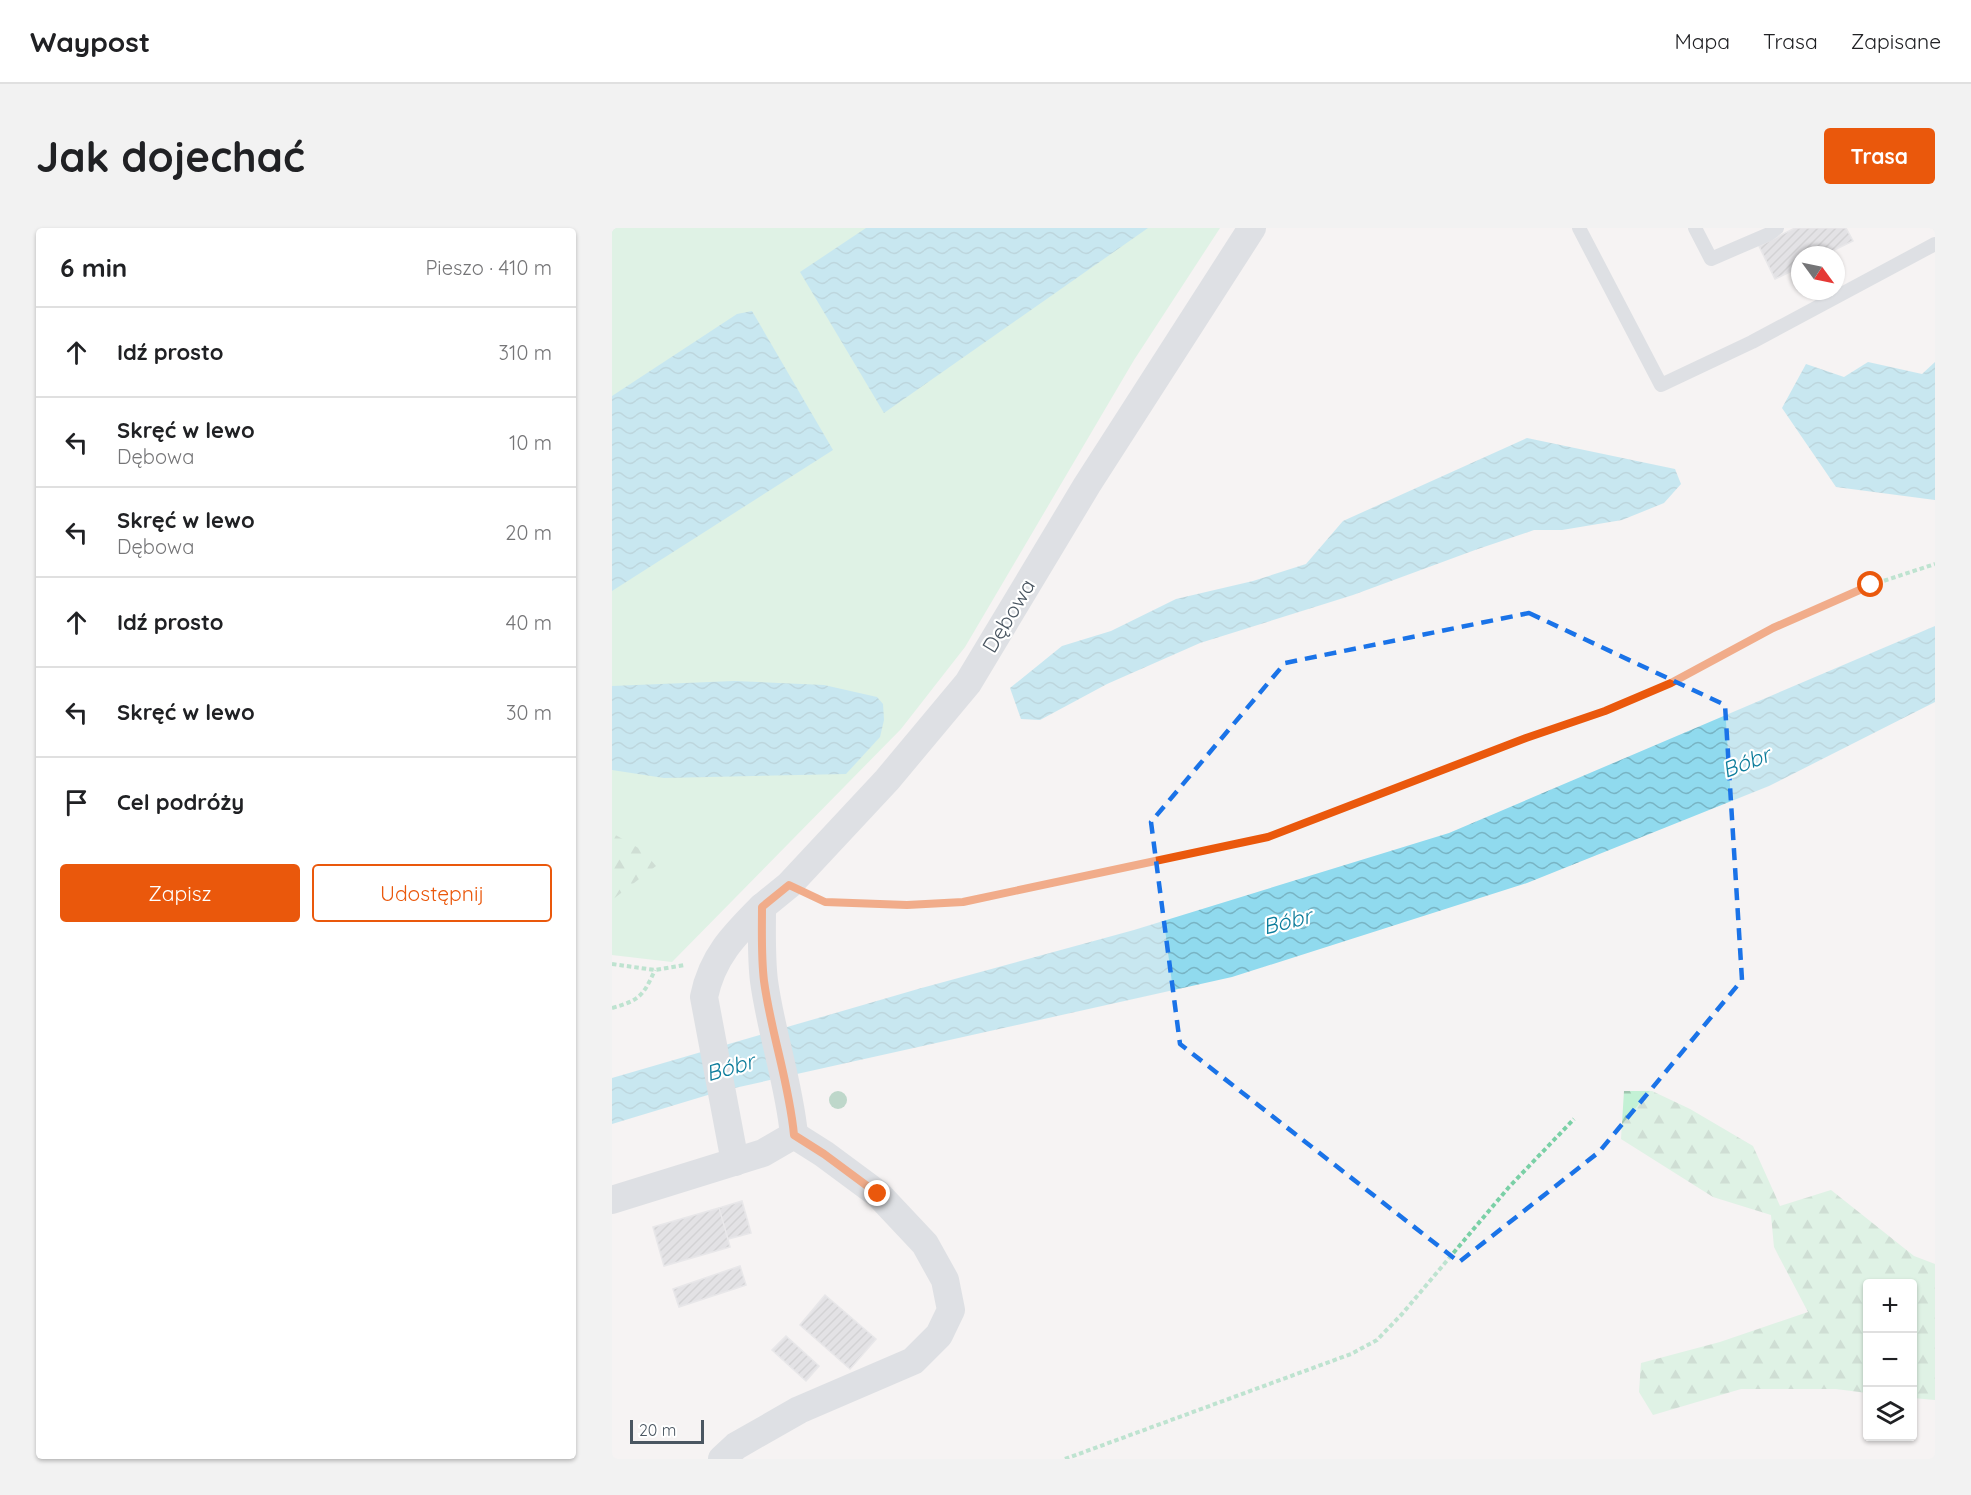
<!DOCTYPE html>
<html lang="pl">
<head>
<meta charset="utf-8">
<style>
  :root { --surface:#fff; --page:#f2f2f2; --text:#202124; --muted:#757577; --line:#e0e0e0; --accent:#ea580c }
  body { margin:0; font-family:Quicksand,sans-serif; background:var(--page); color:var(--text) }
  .controls { position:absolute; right:18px; bottom:18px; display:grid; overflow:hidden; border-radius:6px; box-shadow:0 2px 4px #0004 }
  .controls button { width:54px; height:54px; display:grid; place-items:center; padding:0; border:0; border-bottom:2px solid var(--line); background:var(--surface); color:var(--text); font:30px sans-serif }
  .compass { position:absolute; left:1179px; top:18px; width:54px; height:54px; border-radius:50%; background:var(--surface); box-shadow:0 2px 4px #0004; rotate:123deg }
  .scale { position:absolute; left:18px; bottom:15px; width:74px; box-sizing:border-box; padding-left:6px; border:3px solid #4a5661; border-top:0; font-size:16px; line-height:21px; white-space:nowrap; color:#4a5661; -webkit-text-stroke:4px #fff; paint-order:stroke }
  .stop { position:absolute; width:18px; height:18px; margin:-14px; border:4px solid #ea580c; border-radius:50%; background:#fff }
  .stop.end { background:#ea580c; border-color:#fff; box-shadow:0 2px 6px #0008 }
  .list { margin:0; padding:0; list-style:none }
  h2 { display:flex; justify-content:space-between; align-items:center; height:78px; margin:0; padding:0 24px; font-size:26px }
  h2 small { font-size:20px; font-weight:400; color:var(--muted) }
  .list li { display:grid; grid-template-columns:39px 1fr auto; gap:18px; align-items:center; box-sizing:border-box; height:90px; padding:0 24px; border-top:2px solid var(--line) }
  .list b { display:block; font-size:22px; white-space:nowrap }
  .list p { margin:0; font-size:20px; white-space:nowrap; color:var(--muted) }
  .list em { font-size:20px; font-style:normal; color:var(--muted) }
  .actions { display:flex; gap:12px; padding:18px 24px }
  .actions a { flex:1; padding:14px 0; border:2px solid var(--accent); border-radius:6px; text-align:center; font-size:21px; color:var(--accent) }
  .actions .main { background:var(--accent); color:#fff }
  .icon { flex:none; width:33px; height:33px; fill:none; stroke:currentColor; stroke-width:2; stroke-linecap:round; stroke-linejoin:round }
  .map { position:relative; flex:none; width:1323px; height:1231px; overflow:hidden; border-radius:6px }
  header { display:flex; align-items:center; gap:36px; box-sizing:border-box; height:84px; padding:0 30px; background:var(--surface); border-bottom:2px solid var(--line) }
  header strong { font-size:28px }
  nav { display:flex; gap:33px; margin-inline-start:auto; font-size:21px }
  .intro { display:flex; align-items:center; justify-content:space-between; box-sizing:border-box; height:144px; padding:0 36px }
  h1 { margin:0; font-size:42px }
  .button { padding:15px 27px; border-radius:6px; background:var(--accent); color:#fff; font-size:21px; font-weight:700 }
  main { display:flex; gap:36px; padding:0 36px }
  aside { flex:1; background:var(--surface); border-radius:6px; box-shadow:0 2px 4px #0004 }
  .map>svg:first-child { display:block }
</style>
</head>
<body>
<header>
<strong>Waypost</strong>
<nav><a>Mapa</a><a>Trasa</a><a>Zapisane</a></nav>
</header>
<div class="intro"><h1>Jak dojechać</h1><a class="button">Trasa</a></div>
<main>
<aside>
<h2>6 min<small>Pieszo · 410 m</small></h2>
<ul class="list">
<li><svg class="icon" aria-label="ahead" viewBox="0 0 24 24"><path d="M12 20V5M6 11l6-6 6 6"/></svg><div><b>Idź prosto</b></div><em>310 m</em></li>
<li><svg class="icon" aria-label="left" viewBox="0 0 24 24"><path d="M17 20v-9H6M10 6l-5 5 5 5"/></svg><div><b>Skręć w lewo</b><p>Dębowa</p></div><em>10 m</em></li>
<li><svg class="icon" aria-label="left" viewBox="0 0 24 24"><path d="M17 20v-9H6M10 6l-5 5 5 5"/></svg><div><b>Skręć w lewo</b><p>Dębowa</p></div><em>20 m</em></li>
<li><svg class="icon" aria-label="ahead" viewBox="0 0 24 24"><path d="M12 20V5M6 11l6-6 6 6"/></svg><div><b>Idź prosto</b></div><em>40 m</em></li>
<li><svg class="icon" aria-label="left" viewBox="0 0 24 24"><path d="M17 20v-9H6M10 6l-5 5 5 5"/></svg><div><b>Skręć w lewo</b></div><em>30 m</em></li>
<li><svg class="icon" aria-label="arrive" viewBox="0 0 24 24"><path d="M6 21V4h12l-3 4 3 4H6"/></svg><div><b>Cel podróży</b></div></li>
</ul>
<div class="actions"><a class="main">Zapisz</a><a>Udostępnij</a></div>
</aside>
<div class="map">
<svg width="1323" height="1231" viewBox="0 0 1323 1231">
  <defs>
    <pattern id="forest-firs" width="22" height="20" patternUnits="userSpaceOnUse" patternTransform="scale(1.5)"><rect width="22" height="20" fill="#c3f1d5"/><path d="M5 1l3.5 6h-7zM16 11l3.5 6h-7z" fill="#a0c6b0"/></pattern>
    <pattern id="water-waves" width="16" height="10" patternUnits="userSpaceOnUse" patternTransform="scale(1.5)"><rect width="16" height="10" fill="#90daee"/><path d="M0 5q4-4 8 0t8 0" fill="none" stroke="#78b4c4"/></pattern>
    <pattern id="building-hatch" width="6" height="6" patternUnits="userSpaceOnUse" patternTransform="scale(1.5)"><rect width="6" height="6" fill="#cdcfd5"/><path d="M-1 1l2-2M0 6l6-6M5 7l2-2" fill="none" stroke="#a8abb0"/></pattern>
  </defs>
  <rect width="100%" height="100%" fill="#f5f3f3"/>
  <path fill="#c3f1d5" d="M 0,0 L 608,0 L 522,132 L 353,419 L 289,501 L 60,734 L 0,727 Z"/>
  <g fill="url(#forest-firs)">
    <path d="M 0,605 L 30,622 L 44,638 L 0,672 Z"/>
    <path d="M 1012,863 L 1040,863 L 1078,881 L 1141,918 L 1168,978 L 1219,962 L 1302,1028 L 1323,1036 L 1323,1172 L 1301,1170 L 1300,1056 L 1256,1056 L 1255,1165 L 1224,1161 L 1129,1161 L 1041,1187 L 1027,1164 L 1029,1135 L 1108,1114 L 1196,1084 L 1162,1019 L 1159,987 L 1101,969 L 1009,911 Z"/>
  </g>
  <g fill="url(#water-waves)">
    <path d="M 254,0 L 536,0 L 272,185 L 188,44 Z"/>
    <path d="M 140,83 L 221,222 L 0,363 L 0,168 L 125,86 Z"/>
    <path d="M 1256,134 L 1310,146 L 1323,134 L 1323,272 L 1224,259 L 1170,180 L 1194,136 L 1232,149 Z"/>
    <path d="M 915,210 L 1063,241 L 1069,256 L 1052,275 L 1010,292 L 950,302 L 922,302 L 863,322 L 741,367 L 588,415 L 495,456 L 428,492 L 409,491 L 398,460 L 450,418 L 499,403 L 564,371 L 641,353 L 694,336 L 731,293 Z"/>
    <path d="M 1323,398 L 1323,474 L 1157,558 L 915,655 L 620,749 L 109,863 L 0,896 L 0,850 L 306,761 L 522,702 L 837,605 Z"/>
    <path d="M 122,453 L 212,457 L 265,469 L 271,476 L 272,492 L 268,509 L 234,546 L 52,550 L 0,542 L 0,458 Z"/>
  </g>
  <g fill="url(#building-hatch)" stroke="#d7d9de" stroke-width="1.5">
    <path d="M 1183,0 L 1234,0 L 1241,13 L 1212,27 L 1188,27 L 1188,39 L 1163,51 L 1147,18 Z"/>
    <path d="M 130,973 L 139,1005 L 116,1011 L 107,980 Z"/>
    <path d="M 107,980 L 118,1019 L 52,1038 L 41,999 Z"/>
    <path d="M 128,1038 L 134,1057 L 67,1079 L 61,1061 Z"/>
    <path d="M 213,1067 L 264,1111 L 238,1141 L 188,1097 Z"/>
    <path d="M 174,1108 L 207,1138 L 194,1153 L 160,1122 Z"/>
  </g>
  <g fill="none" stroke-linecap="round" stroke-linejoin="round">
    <g stroke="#7ad0a6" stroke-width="4" stroke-dasharray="4.5 3" stroke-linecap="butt">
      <path d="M 200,668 L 213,674 L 252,677 L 295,677 L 351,674 L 656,609 L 914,510 L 993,483 L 1059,455 L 1161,400 L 1259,357 L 1323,336"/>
      <path d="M 0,736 L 43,742 L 73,737"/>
      <path d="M 0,780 C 28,772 31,768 43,742"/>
      <path d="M 453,1231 L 739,1126 L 765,1112 L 790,1086 L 897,959 L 962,891"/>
    </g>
    <g stroke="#c1cad2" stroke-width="14">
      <path d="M 967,0 L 1049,157 L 1140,114 L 1323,16"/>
      <path d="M 1083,0 L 1099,31 L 1157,6 L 1165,0"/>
    </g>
    <g stroke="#c1cad2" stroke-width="28">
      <path d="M 182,907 C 177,854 159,805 152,753 C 149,728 150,703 150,679 L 177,657 L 275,552 L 356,455 L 475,257 L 640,0"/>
      <path d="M 123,934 L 92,769 C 100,729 122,707 150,679"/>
      <path d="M 0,972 L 151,925 L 182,907"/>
      <path d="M 110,1231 L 124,1218 L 187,1182 L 301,1133 L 327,1107 L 339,1082 L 333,1052 L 313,1016 L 266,966 L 212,926 L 182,907"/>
    </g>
  </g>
  <circle fill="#7bb799" cx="226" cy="872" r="9"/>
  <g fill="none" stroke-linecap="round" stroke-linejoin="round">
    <path stroke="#ea580c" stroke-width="8" d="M 266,966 L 212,926 L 182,907 C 177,854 159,805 152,753 C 149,728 150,703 150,679 L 177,657 L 213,674 L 295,677 L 351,674 L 656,609 L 914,510 L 993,483 L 1059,455 L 1161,400 L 1259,357"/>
  </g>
  <path d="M0 0H1323V1231H0ZM 917,385 L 1113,477 L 1130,752 L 987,924 L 847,1034 L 568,816 L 539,594 L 673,435 Z" fill="#f5f3f3" fill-opacity=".55" fill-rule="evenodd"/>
  <path fill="none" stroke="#1a73e8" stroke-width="4.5" stroke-dasharray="12 8" stroke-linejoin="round" d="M 917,385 L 1113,477 L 1130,752 L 987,924 L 847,1034 L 568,816 L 539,594 L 673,435 Z"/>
  <g text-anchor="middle" stroke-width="4.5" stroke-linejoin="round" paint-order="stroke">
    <g font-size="21" fill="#4a5661" stroke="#fff">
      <text transform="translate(397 388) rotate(-59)" y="7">Dębowa</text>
    </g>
    <g font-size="22" font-style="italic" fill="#0c7c9b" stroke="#fff">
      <text transform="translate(1134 534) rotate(-21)" y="8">Bóbr</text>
      <text transform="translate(675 693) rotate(-14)" y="8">Bóbr</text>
      <text transform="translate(118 839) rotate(-16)" y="8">Bóbr</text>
    </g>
  </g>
</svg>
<div class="controls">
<button>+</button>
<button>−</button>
<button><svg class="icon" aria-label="layers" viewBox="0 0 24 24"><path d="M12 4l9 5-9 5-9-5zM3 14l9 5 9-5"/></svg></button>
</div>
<svg class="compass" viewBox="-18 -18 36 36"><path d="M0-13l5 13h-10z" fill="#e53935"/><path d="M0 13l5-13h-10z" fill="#757577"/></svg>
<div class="scale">20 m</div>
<div class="stop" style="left:1259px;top:357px"></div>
<div class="stop end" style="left:266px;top:966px"></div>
</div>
</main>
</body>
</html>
